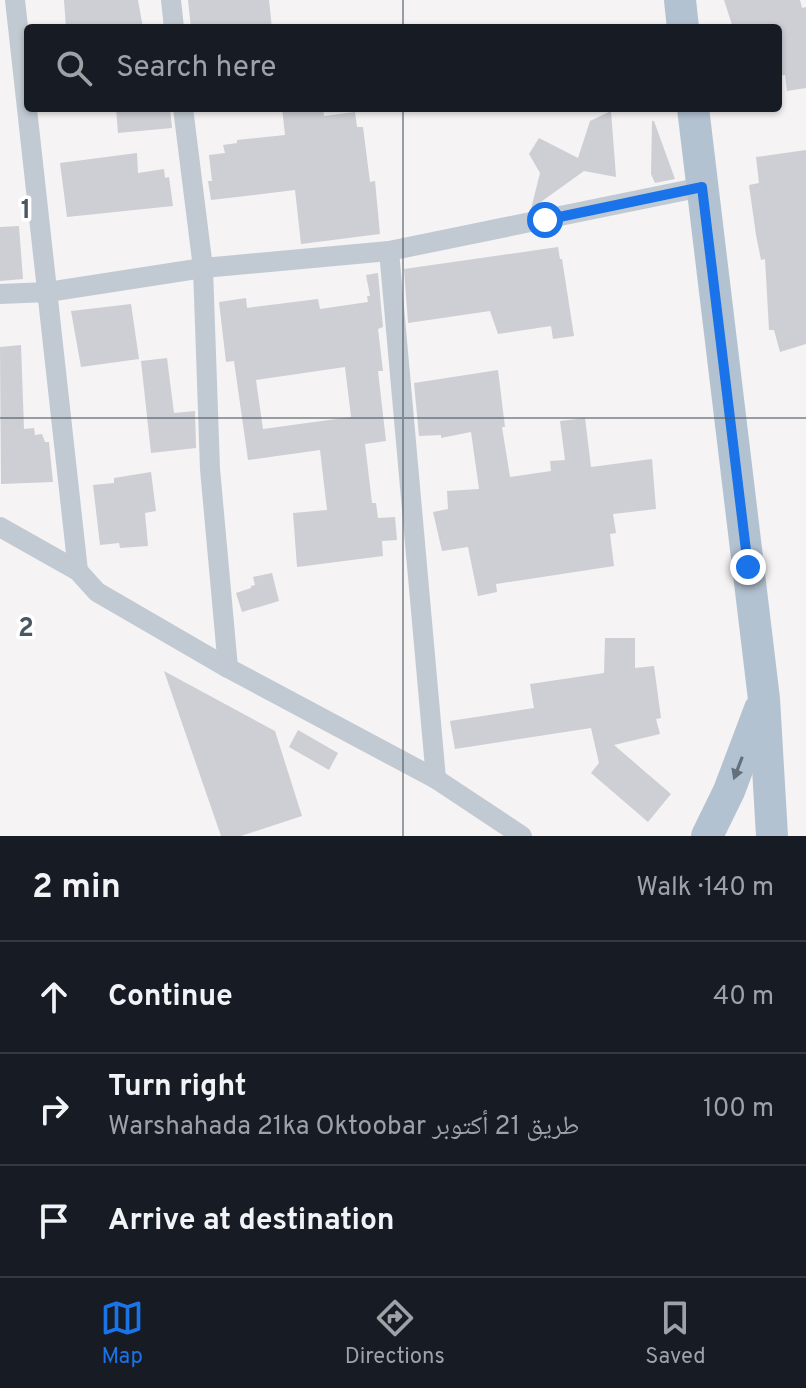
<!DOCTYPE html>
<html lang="en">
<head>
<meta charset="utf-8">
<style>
  :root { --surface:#171b24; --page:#242831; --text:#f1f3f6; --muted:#9ea1a6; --line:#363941; --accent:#1a73e8 }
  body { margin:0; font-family:Overpass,"Noto Naskh Arabic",sans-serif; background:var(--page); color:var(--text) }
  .stop { position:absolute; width:24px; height:24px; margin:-18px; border:6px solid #1a73e8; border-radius:50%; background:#fff }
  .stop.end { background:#1a73e8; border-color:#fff; box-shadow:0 2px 8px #0008 }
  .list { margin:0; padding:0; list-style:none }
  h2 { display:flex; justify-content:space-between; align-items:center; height:104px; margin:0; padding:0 32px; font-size:34px }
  h2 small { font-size:26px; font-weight:400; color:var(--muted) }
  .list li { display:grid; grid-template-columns:52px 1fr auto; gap:24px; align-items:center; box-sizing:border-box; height:112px; padding:0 32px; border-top:2px solid var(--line) }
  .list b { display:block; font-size:30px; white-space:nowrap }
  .list p { margin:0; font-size:26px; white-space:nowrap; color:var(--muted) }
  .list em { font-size:26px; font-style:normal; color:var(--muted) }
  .icon { flex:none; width:44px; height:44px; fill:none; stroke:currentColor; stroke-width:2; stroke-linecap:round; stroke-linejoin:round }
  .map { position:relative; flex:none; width:806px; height:836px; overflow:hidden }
  .search { position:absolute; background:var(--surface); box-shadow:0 2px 6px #0004; left:24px; right:24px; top:24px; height:88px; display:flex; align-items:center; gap:20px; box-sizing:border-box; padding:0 28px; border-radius:8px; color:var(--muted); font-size:30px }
  .sheet { height:440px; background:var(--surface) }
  nav { display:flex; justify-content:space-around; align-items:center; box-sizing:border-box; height:112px; border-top:2px solid var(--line); background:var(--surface); font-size:22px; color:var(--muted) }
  nav a { display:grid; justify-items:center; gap:4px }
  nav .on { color:var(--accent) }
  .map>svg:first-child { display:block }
</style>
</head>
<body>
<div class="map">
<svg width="806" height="836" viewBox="0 0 806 836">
  <rect width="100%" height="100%" fill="#f5f3f3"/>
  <g fill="#cdcfd5" fill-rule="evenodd">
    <path d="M 64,0 L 138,0 L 143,28 L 66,28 Z"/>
    <path d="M 188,0 L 269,0 L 272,28 L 191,28 Z"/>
    <path d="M 724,0 L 800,0 L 802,8 L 806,7 L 806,88 L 787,91 L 785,75 L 778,76 L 778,28 L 733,28 Z"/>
    <path d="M 116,108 L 170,108 L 172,128 L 118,133 Z"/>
    <path d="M 282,108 L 323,108 L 324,116 L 355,112 L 357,127 L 363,127 L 370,182 L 375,181 L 380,234 L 301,244 L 295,190 L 211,200 L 208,181 L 212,181 L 209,155 L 225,153 L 223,145 L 237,143 L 237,140 L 285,135 Z"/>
    <path d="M 611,111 L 616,177 L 584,171 L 531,209 L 540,173 L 529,154 L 539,138 L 578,158 L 590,121 Z"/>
    <path d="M 652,121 L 654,121 L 675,179 L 655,183 L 651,174 Z"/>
    <path d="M 806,150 L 806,344 L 780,352 L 774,330 L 769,330 L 765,259 L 761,260 L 756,235 L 749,185 L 759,183 L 756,157 Z"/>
    <path d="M 137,153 L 138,173 L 164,169 L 165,178 L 169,177 L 173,206 L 67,217 L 60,163 Z"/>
    <path d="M 19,226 L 23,279 L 0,281 L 0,227 Z"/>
    <path d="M 558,247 L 560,259 L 562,259 L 574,336 L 553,339 L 551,326 L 498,334 L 490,311 L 408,323 L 404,269 Z"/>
    <path d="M 378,273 L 383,327 L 378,329 L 383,371 L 378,371 L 386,441 L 365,444 L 372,503 L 376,503 L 378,518 L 395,517 L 397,540 L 382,541 L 383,556 L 297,567 L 293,513 L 327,510 L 320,450 L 248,460 L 234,361 L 226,362 L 219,302 L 246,298 L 247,308 L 318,299 L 320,309 L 368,302 L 367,296 L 370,296 L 366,275 ZM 345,367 L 351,417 L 263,429 L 256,380 Z"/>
    <path d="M 131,304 L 139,359 L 81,367 L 71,311 Z"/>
    <path d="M 21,345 L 24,429 L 34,428 L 35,435 L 42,434 L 45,442 L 49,442 L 53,482 L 1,484 L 0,347 Z"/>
    <path d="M 167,358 L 174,413 L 195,411 L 196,448 L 151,453 L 141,361 Z"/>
    <path d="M 498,370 L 505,427 L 502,427 L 510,477 L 551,471 L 550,461 L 565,460 L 560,421 L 585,418 L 591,467 L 652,459 L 656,509 L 613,514 L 616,533 L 610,534 L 614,566 L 496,584 L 497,592 L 478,596 L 468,547 L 442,551 L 433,512 L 448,509 L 447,491 L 479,489 L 471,432 L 441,438 L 441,435 L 419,436 L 414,383 Z"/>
    <path d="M 151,472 L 156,511 L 145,513 L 148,546 L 120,548 L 119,543 L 100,545 L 93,485 L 114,483 L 114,478 Z"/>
    <path d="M 272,573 L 279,601 L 242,612 L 236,593 L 251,588 L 251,586 L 255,585 L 253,577 Z"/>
    <path d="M 605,638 L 635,638 L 635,668 L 654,666 L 661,718 L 656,719 L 660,734 L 614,745 L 671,794 L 648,822 L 591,773 L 599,763 L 591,728 L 455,749 L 450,721 L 534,708 L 530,684 L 604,673 Z"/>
    <path d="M 164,671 L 275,731 L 302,816 L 241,836 L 221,836 Z"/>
    <path d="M 298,730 L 338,753 L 329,770 L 289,747 Z"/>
  </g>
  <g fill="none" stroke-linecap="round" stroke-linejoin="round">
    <g stroke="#c1cad2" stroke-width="20">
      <path d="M 15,0 L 78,571"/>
      <path d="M 171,0 L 174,28"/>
      <path d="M 183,108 L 203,268 L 210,469 L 228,668"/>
      <path d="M 389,251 L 436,779"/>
      <path d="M 0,294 L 48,292 L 203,268 L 389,251 L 702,187"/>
      <path d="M 0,527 L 78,571 L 97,592 L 228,668 L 436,779 L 522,836"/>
    </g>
    <g stroke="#b3c2d1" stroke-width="32">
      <path d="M 680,0 L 683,28"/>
      <path d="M 693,108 L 764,699 L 772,836"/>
      <path d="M 707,836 L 729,791 L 760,709"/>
    </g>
  </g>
  <defs><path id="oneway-solid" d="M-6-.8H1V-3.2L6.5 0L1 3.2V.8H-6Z" transform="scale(2)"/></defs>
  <use fill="#64717d" href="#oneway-solid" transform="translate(738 768) rotate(111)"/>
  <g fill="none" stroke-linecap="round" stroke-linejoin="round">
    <path stroke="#1a73e8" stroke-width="10" d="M 545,220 L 702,187 L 748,567"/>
  </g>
  <path fill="none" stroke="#4a5661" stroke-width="2" stroke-opacity="0.55" d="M 403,0 L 403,28M 403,108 L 403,836M 0,418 L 806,418"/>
  <g font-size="26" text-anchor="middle" font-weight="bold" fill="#4a5661" stroke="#fff" stroke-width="7" stroke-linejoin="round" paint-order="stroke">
    <text x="26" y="218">1</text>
    <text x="26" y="636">2</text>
  </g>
</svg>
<div class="stop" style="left:545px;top:220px"></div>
<div class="stop end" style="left:748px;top:567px"></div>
<div class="search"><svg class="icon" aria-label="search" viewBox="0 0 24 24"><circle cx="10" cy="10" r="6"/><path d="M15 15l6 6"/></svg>Search here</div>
</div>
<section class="sheet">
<h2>2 min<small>Walk · 140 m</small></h2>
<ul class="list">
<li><svg class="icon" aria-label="ahead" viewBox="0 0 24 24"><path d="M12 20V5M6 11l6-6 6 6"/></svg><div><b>Continue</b></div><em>40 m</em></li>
<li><svg class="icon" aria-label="right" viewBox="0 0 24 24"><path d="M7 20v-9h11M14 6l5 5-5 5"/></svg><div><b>Turn right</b><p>Warshahada 21ka Oktoobar طريق 21 أكتوبر</p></div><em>100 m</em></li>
<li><svg class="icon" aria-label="arrive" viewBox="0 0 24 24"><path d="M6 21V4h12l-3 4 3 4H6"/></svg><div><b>Arrive at destination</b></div></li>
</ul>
</section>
<nav>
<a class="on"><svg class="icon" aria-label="map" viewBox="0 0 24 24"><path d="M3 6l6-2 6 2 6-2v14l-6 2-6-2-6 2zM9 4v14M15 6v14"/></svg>Map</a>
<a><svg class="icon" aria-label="directions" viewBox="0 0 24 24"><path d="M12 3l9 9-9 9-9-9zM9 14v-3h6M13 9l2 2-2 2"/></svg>Directions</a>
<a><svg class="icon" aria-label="saved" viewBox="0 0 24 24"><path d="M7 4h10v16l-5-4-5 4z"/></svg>Saved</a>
</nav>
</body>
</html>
